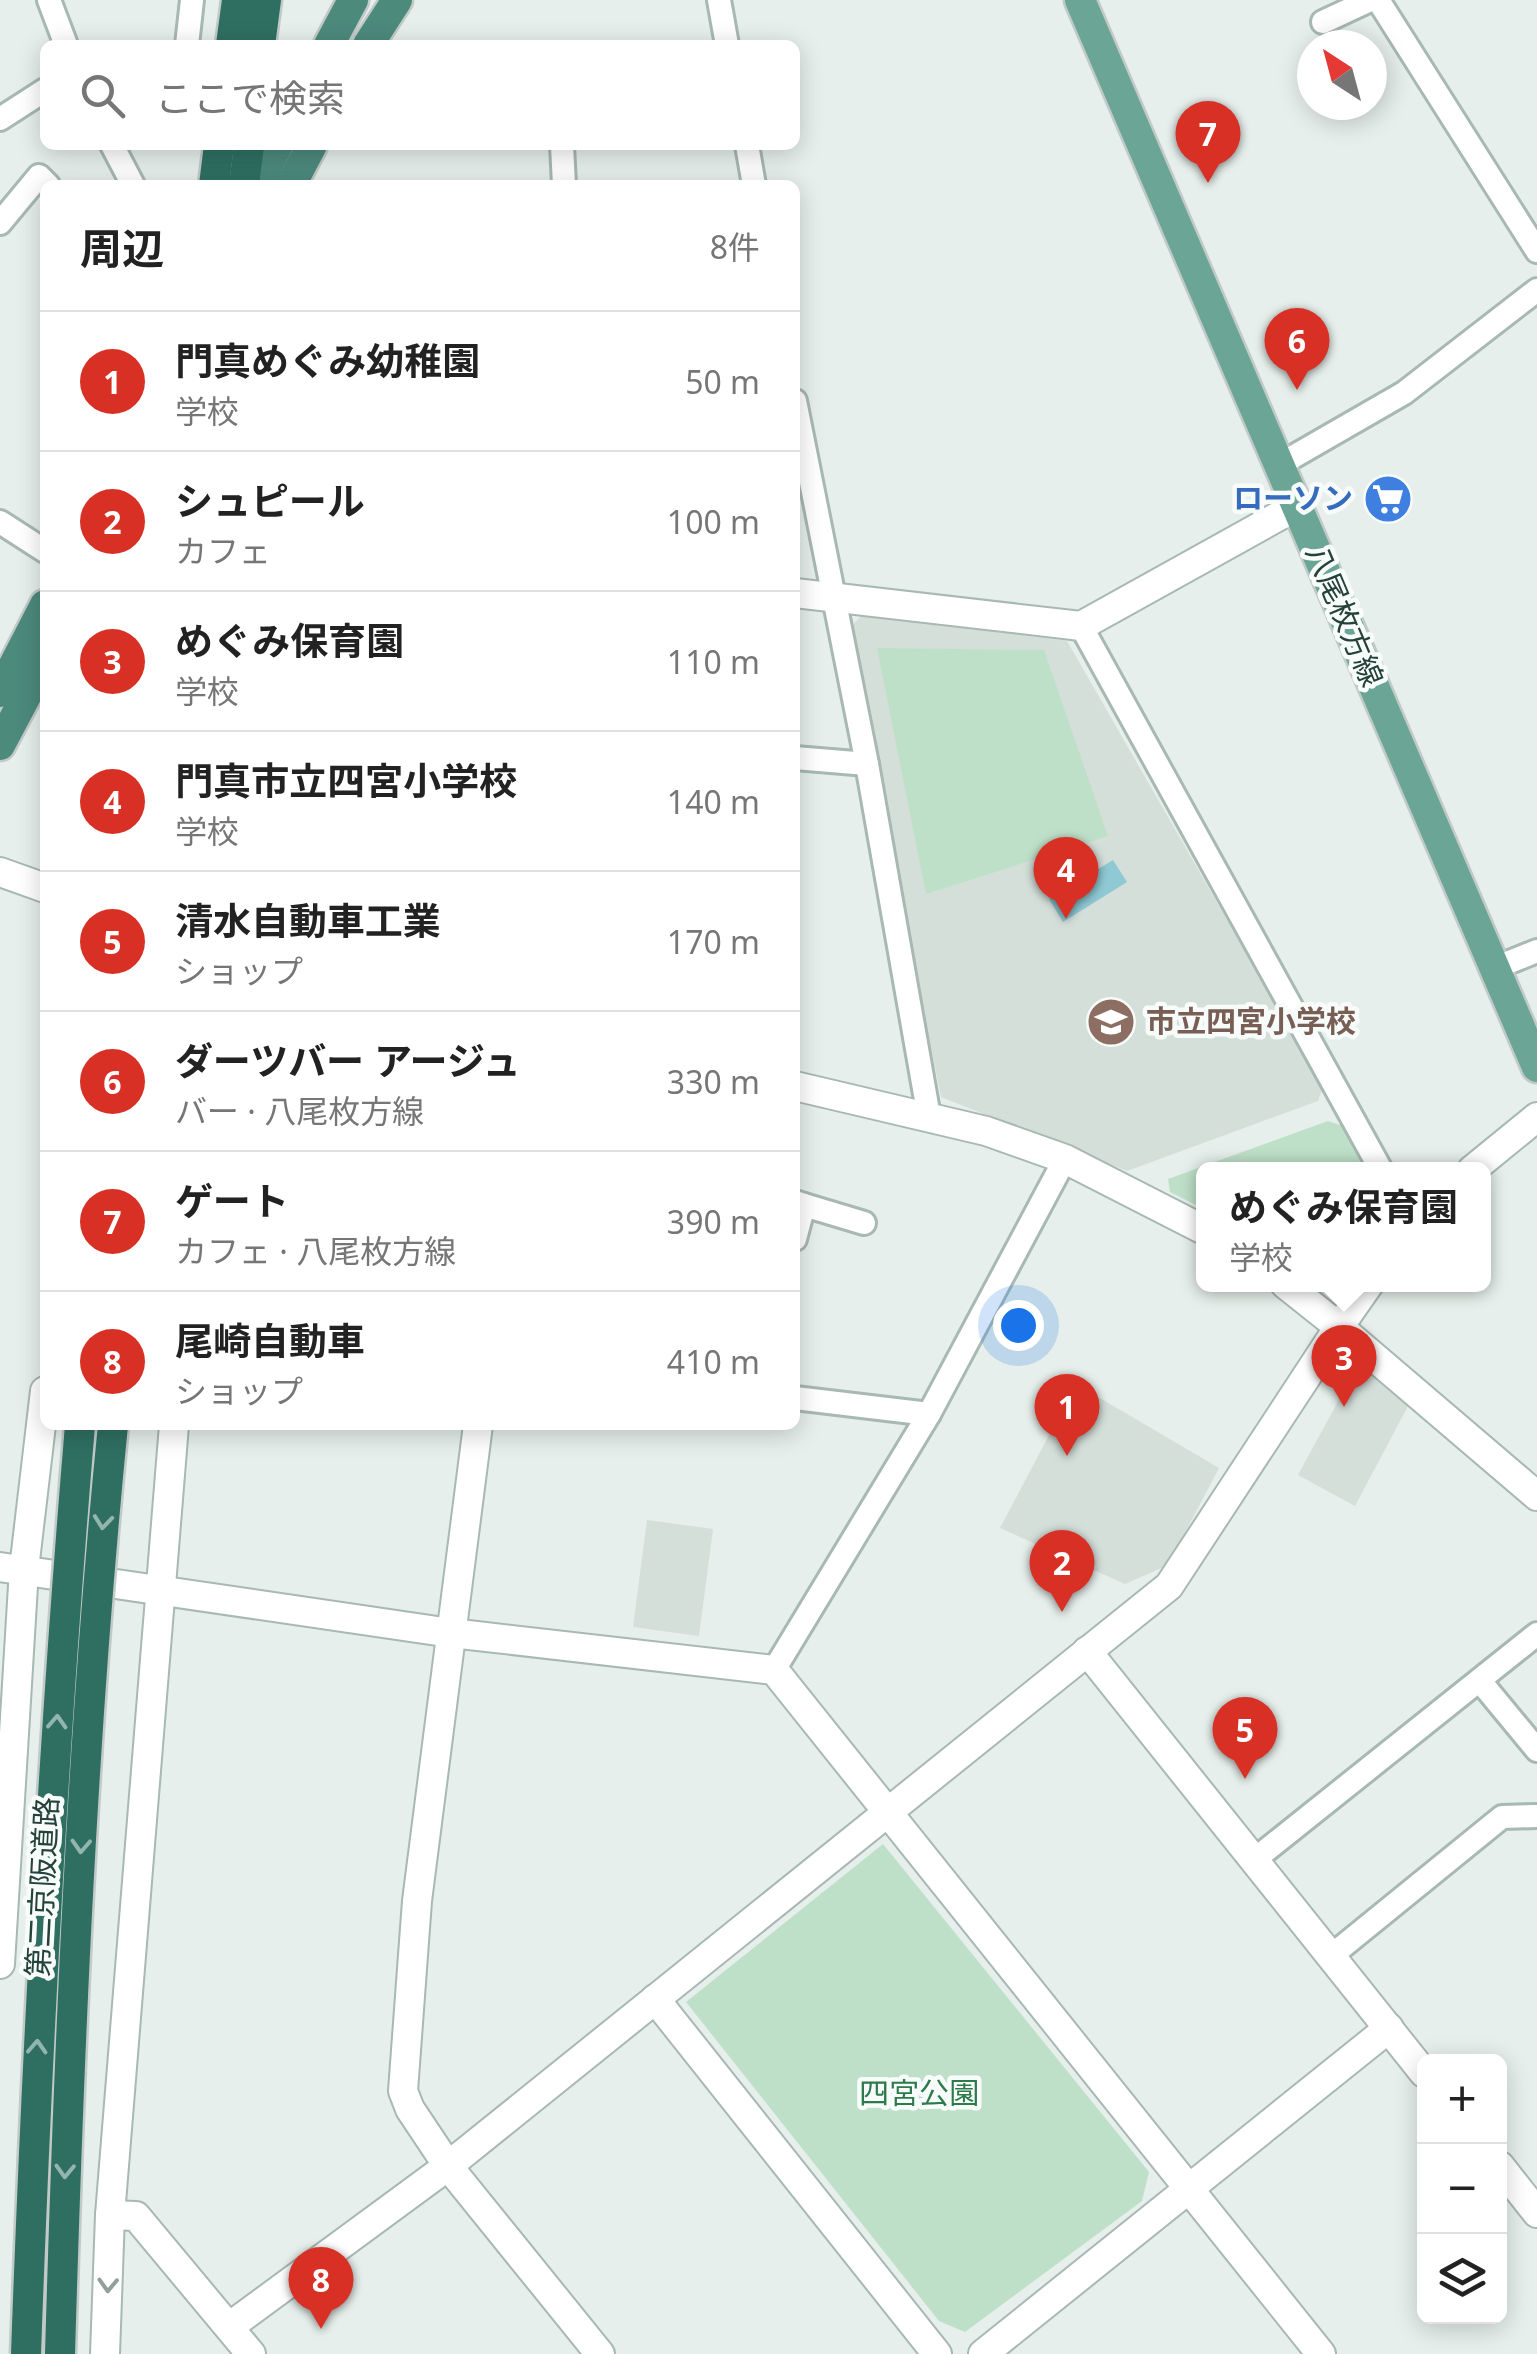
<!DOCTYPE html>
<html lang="ja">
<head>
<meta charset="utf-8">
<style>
  :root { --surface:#fff; --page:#f6f6f6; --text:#222; --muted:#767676; --line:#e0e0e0; --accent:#d93025 }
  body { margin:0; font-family:"Noto Sans","Noto Sans JP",sans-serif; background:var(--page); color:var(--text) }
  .controls { position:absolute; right:30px; bottom:30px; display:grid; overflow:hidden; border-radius:15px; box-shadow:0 5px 25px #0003 }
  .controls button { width:90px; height:90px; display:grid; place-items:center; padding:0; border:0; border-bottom:2px solid var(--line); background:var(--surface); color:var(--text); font:50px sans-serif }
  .compass { position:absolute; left:1297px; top:30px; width:90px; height:90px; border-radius:50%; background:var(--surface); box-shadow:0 5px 25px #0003; rotate:324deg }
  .you { position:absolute; left:1018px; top:1325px; width:35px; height:35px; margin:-25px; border:8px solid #fff; border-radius:50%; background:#1a73e8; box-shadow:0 0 0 15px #1a73e833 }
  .badge { display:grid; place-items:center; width:65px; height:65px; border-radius:50%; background:var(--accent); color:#fff; font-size:32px; font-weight:700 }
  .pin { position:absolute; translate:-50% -82px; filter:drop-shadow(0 2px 5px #0008) }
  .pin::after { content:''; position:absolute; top:52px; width:35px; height:30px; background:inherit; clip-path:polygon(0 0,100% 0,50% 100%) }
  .popup { position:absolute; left:1196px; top:1162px; width:295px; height:130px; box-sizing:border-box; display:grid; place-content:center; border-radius:15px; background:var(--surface); filter:drop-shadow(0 2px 8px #0005); font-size:32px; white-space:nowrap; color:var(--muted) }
  .popup b { font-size:38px; color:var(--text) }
  .popup::after { content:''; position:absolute; left:50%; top:100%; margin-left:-20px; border:20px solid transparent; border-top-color:var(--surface) }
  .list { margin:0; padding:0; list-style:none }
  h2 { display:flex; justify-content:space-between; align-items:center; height:130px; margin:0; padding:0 40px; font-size:42px }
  h2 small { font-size:32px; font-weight:400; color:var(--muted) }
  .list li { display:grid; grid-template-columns:65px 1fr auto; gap:30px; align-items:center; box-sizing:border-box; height:140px; padding:0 40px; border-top:2px solid var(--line) }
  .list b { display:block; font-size:38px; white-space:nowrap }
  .list p { margin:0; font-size:32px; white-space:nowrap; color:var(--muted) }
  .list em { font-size:32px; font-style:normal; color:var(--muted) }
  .icon { flex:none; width:55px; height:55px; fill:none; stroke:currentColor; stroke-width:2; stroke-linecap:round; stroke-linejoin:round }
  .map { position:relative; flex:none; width:1537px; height:2354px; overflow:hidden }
  .search { position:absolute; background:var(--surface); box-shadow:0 5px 25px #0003; left:40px; top:40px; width:760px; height:110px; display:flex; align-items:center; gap:25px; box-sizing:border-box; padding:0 35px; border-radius:15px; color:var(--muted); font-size:38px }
  .panel { position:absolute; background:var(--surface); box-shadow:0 5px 25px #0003; left:40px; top:180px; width:760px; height:1250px; border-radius:15px }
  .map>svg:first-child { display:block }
</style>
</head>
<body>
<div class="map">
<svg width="1537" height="2354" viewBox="0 0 1537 2354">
  <rect width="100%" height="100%" fill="#e6efeb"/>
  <g fill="#d4dfda">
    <path d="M 863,614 L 1067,641 L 1323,1087 L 1318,1101 L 1127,1171 L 941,1097 L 847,631 Z"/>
    <path d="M 1359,1363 L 1408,1406 L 1355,1506 L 1298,1475 Z"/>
    <path d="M 1076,1384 L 1219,1468 L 1168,1565 L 1125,1584 L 1000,1528 Z"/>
    <path d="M 647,1520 L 713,1529 L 699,1636 L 633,1627 Z"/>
  </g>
  <g fill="#bfe0c8">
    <path d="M 877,648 L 1044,650 L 1108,836 L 926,894 Z"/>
    <path d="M 1328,1121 L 1343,1126 L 1368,1169 L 1204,1170 L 1204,1209 L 1170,1192 L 1168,1179 Z"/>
    <path d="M 883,1844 L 1149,2172 L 1142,2201 L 965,2332 L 939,2321 L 686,2002 Z"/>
  </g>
  <path fill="#8ec9d4" d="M 1113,860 L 1127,882 L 1063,922 L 1049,899 Z"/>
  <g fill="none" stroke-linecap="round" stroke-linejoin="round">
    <g stroke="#a8b8b2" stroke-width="28">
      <g id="minor">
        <path d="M 49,0 L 66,45"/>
        <path d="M 719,0 L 727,45"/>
        <path d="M 1378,0 L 1537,251"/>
        <path d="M 1323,22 L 1370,0"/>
        <path d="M 187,45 L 192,0"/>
        <path d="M 0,119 L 45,90"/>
        <path d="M 112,145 L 133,185"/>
        <path d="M 562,145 L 564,185"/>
        <path d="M 747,145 L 754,185"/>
        <path d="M 0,223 L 39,176 L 48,185"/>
        <path d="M 795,401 L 867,764 L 929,1117"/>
        <path d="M 1279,465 L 1404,393 L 1537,290"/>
        <path d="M 0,522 L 45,551"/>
        <path d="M 1081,626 L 1381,1170"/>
        <path d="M 795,758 L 867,764"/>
        <path d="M 1495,968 L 1537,951"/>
        <path d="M 795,1202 L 804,1205 L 795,1239"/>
        <path d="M 804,1205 L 864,1223"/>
        <path d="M 795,1398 L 929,1414"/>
        <path d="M 774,1670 L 929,1414 L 1065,1159"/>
        <path d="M 1480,1681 L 1537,1750"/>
        <path d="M 1254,1860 L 1537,1634"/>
        <path d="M 1331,1956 L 1502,1817 L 1537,1816"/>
      </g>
    </g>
    <g stroke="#a8b8b2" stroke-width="32">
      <g id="tertiary">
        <path d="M 795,593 L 1081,626 L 1297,506"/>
        <path d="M 0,872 L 45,888"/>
        <path d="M 795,1086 L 986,1131 L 1065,1159 L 1204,1230"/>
        <path d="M 1472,1170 L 1537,1117"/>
        <path d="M 1369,1284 L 1339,1327 L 1537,1496"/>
        <path d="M 478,1425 L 417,1901 L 403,2091 L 410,2109 L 448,2166 L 600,2354"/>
        <path d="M 0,1567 L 451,1633 L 774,1670 L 1321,2354"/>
        <path d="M 1087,1651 L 1424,2073"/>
        <path d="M 0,1964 L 24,1569 L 45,1391"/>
        <path d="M 655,1999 L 937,2354"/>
        <path d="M 1500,2166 L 1537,2213"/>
        <path d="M 110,2215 L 136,2216 L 251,2354"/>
        <path d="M 229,2327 L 448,2166 L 1169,1586 L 1339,1327 L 1285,1284"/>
        <path d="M 105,2354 L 110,2215 L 174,1425"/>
        <path d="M 983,2354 L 1389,2028"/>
      </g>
    </g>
    <g stroke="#c2cac8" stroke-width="35">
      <path id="primary" d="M 1080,0 L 1537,1067"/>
    </g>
    <g stroke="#c2cac8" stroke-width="35">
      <g id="trunk">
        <path d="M 329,45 L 353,0"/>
        <path d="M 368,45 L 397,0"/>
        <path d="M 258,185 L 278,145"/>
        <path d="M 291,185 L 312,145"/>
        <path d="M 0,692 L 45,605"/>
        <path d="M 0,745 L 45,660"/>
      </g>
    </g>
    <g stroke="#c2cac8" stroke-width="35">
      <g id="motorway">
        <path d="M 231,45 L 237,0"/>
        <path d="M 260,45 L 266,0"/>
        <path d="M 214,185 L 219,145"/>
        <path d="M 244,185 L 249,145"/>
      </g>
    </g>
    <use href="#minor" stroke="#fff" stroke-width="22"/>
    <use href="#tertiary" stroke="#fff" stroke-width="28"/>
    <use href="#primary" stroke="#6aa596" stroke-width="30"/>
    <use href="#trunk" stroke="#4c8a7c" stroke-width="30"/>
    <use href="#motorway" stroke="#2f6f62" stroke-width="30"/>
    <g stroke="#c2cac8" stroke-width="35" stroke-linecap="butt">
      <g id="motorway-bridge">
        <path d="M 26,2354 C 37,2044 54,1734 80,1425"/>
        <path d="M 60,2354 C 69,2044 82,1734 113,1425"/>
      </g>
    </g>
    <use href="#motorway-bridge" stroke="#2f6f62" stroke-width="30"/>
  </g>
  <defs><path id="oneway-chevron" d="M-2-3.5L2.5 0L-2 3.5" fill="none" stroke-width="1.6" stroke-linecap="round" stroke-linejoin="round" transform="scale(2.5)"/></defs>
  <g stroke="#93b5ae">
    <use href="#oneway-chevron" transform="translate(103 1522) rotate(96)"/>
    <use href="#oneway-chevron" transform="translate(57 1722) rotate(-87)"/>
    <use href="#oneway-chevron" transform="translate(81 1846) rotate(93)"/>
    <use href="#oneway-chevron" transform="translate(37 2047) rotate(-87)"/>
    <use href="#oneway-chevron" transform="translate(65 2171) rotate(92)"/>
  </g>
  <use stroke="#92a09c" href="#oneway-chevron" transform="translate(108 2285) rotate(92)"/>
  <defs>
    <g id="supermarket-disc" transform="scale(2.5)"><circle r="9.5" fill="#3f7fe0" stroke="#f7fbf9"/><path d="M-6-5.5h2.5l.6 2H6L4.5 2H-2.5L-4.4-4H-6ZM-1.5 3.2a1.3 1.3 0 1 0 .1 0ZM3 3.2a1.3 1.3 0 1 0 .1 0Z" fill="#fff"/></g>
    <g id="school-disc" transform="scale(2.5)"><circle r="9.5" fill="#8d6e63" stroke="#f7fbf9"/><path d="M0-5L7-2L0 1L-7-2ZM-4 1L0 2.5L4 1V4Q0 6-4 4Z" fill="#fff"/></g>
  </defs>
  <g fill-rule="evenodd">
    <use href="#supermarket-disc" x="1388" y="499"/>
    <use href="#school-disc" x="1111" y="1022"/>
  </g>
  <g text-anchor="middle" stroke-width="9" stroke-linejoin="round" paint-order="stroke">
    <g font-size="30" font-weight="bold" fill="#366cbe" stroke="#f7fbf9" text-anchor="end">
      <text x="1353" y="509">ローソン</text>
    </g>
    <g font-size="30" fill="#24423a" stroke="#f7fbf9">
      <text transform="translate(1344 616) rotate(67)" y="10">八尾枚方線</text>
      <text transform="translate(43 1887) rotate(-87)" y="10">第二京阪道路</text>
    </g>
    <g font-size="30" font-weight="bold" fill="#785e54" stroke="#f7fbf9" text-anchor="start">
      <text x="1146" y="1032">市立四宮小学校</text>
    </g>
    <g font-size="30" fill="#2d7a4b" stroke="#f7fbf9">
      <text x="919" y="2104">四宮公園</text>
    </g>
  </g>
</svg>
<div class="controls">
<button>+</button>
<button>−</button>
<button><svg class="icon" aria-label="layers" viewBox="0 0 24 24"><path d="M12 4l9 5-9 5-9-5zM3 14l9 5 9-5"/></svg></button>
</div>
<svg class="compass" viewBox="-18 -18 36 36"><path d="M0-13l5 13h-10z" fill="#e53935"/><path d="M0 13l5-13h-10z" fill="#767676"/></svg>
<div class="you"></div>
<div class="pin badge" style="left:1067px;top:1456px">1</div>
<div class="pin badge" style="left:1062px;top:1612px">2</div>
<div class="pin badge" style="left:1344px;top:1407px">3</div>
<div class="popup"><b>めぐみ保育園</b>学校</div>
<div class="pin badge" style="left:1066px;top:919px">4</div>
<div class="pin badge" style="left:1245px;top:1779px">5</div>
<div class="pin badge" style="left:1297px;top:390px">6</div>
<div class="pin badge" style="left:1208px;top:183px">7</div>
<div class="pin badge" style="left:321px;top:2329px">8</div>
<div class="search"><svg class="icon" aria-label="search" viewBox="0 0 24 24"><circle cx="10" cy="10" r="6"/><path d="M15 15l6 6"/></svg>ここで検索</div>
<section class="panel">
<h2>周辺<small>8件</small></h2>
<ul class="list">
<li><span class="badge">1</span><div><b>門真めぐみ幼稚園</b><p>学校</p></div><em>50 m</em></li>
<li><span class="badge">2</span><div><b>シュピール</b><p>カフェ</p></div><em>100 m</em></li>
<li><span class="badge">3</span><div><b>めぐみ保育園</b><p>学校</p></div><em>110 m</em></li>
<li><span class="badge">4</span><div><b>門真市立四宮小学校</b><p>学校</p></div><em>140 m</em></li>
<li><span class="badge">5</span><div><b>清水自動車工業</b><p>ショップ</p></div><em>170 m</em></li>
<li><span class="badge">6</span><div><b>ダーツバー アージュ</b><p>バー · 八尾枚方線</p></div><em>330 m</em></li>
<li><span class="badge">7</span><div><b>ゲート</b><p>カフェ · 八尾枚方線</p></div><em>390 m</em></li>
<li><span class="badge">8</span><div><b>尾崎自動車</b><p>ショップ</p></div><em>410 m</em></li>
</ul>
</section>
</div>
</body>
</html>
